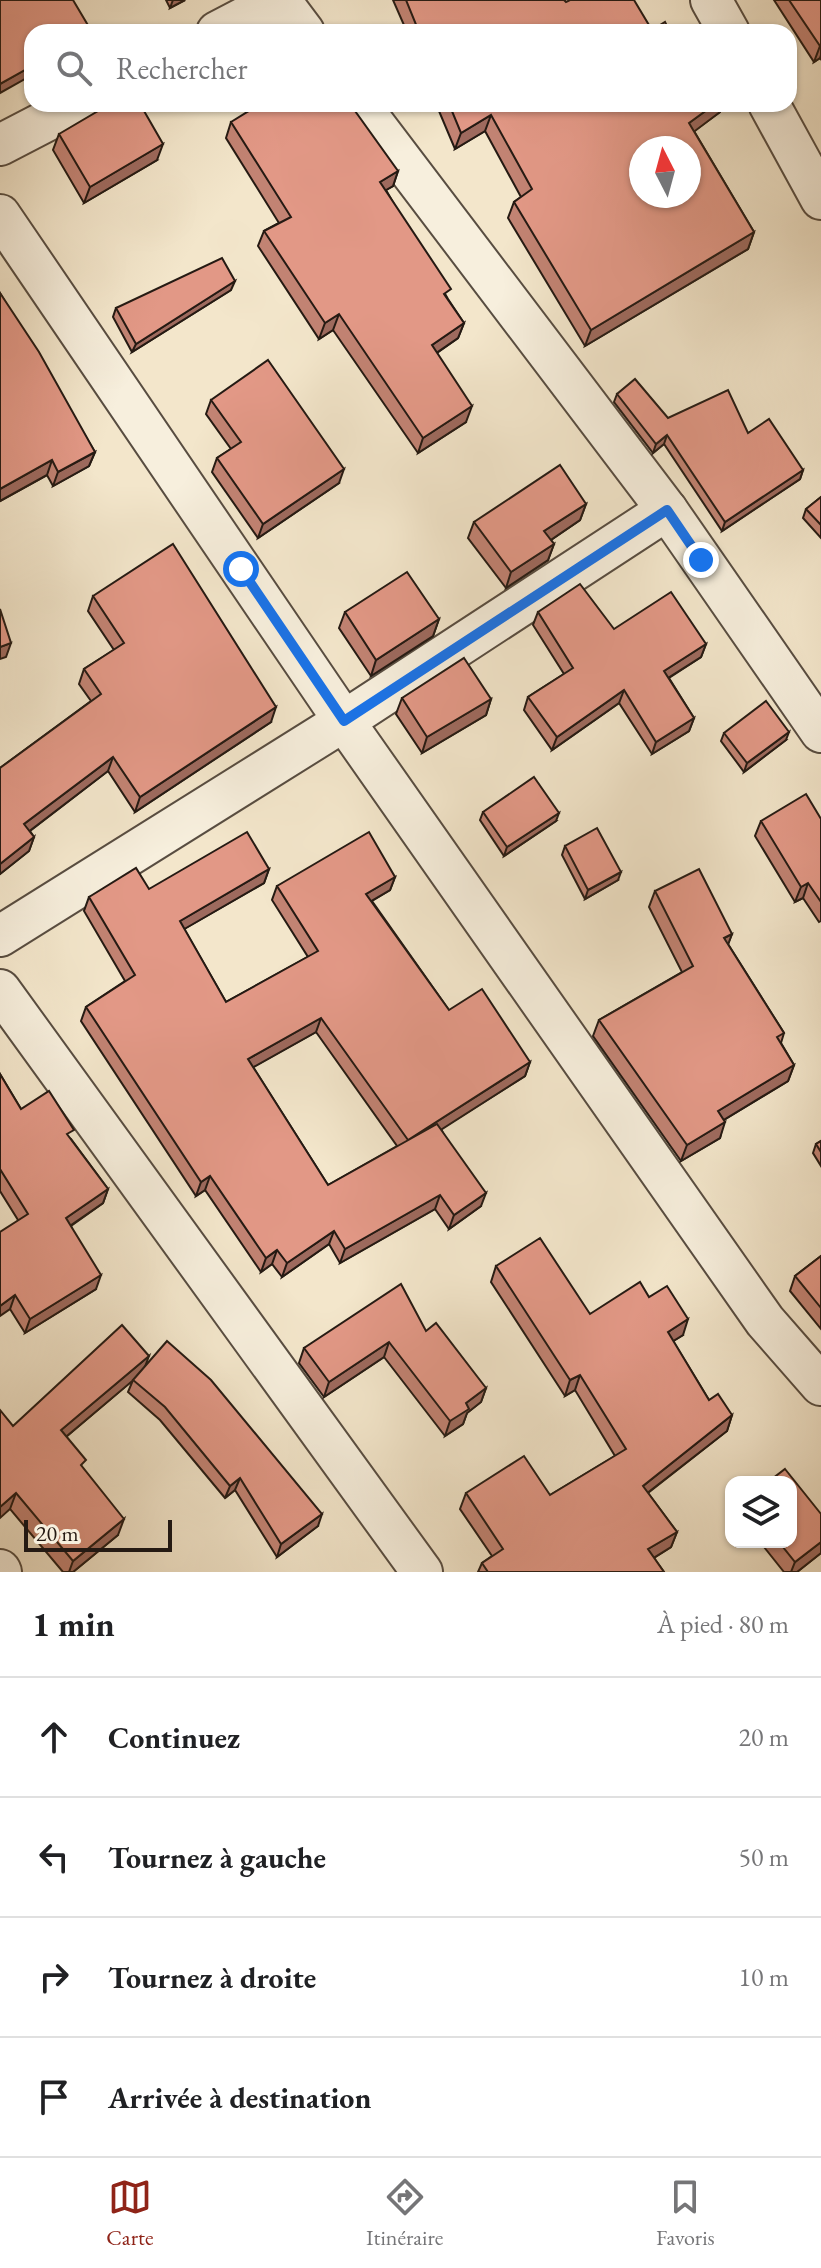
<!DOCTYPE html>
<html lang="fr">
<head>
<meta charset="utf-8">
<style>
  :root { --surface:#fff; --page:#f6f6f6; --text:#202124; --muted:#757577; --line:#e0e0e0; --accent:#8f2418 }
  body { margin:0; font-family:"EB Garamond",serif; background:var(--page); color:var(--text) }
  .controls { position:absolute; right:24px; bottom:24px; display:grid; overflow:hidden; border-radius:16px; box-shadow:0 2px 6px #0004 }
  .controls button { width:72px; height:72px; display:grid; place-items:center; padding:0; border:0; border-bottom:2px solid var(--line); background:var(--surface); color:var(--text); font:40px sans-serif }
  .compass { position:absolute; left:629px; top:136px; width:72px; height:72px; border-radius:50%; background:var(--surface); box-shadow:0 2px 6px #0004; rotate:354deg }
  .scale { position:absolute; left:24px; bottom:20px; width:148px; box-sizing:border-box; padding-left:8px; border:4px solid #251a13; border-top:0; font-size:22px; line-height:28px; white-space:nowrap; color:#251a13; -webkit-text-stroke:6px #f7efdd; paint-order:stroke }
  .stop { position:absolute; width:24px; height:24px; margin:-18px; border:6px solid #1a73e8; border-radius:50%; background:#fff }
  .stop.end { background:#1a73e8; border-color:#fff; box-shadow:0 2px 8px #0008 }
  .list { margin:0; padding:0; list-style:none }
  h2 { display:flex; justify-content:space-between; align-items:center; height:104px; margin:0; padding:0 32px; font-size:34px }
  h2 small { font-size:26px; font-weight:400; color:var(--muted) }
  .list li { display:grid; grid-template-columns:52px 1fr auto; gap:24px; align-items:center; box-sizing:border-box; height:120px; padding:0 32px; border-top:2px solid var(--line) }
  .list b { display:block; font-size:30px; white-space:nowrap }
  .list em { font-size:26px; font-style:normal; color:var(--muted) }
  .icon { flex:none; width:44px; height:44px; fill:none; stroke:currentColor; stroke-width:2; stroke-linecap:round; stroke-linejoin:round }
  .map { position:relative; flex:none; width:821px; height:1572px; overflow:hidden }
  .search { position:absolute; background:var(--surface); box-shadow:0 2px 6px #0004; left:24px; right:24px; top:24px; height:88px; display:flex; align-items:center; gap:20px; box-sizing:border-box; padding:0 28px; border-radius:24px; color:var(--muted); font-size:30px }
  .sheet { height:584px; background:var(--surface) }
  nav { display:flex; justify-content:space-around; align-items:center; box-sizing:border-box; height:112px; border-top:2px solid var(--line); background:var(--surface); font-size:22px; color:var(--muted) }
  nav a { display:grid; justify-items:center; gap:4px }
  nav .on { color:var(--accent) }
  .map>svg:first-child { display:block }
</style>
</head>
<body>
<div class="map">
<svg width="821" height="1572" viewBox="0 0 821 1572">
  <rect width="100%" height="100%" fill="#f3e6cb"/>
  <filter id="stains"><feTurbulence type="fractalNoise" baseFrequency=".0025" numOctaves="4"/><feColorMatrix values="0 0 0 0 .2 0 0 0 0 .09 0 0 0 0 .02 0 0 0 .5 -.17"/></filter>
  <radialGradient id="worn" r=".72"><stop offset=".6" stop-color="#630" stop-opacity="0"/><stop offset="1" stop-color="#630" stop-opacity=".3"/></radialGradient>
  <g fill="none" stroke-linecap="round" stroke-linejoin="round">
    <g stroke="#584d41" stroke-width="44">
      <g id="street">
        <path d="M 280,0 L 304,32"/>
        <path d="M 711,0 L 729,32"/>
        <path d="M 217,32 L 278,0"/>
        <path d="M 359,104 L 667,510 L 821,732"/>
        <path d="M 769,104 L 821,199"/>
        <path d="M 0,145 L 79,104"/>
        <path d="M 0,215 L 344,721 L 765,1321 L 821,1385"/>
        <path d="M 0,936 L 344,721 L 667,510"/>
        <path d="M 0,990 L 422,1572"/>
        <path d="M 0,1570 L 1,1572"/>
      </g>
    </g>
    <use href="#street" stroke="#f7efdd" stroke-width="40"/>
  </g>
  <g fill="#c28373" stroke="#251a13" stroke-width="2" fill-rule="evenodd">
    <path d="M 166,0 L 185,0 L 170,8 Z"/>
    <path d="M 393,0 L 564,0 L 566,2 L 652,30 L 670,32 L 407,32 Z"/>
    <path d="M 774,0 L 821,0 L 821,60 L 820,58 L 814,62 Z"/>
    <path d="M 436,104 L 723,104 L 720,112 L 694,131 L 754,232 L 748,249 L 585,346 L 508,218 L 514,202 L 521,197 L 485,131 L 455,149 Z"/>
    <path d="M 231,122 L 398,171 L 393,186 L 386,190 L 448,299 L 464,323 L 458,338 L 437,353 L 466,422 L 418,453 L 333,330 L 319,339 L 258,246 L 264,231 L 279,223 L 226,138 Z"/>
    <path d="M 59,134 L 157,160 L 84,203 L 53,150 Z"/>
    <path d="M 231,290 L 132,352 L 113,317 L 116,308 Z"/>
    <path d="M 0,293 L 95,452 L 89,466 L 53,486 L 47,475 L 0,501 Z"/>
    <path d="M 617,394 L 668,418 L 748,433 L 803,470 L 800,479 L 722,531 L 664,444 L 653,453 L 614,402 Z"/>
    <path d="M 211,400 L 339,483 L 258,538 L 212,472 L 217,458 L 231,449 L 206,414 Z"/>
    <path d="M 821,497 L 821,538 L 803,518 L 806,509 Z"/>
    <path d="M 586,504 L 580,520 L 551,540 L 554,544 L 548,560 L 506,588 L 468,538 L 474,522 Z"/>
    <path d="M 93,596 L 271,722 L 135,812 L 108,771 L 30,831 L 34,837 L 29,851 L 0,874 L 0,768 L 91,701 L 79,684 L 84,669 L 114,650 L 88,611 Z"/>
    <path d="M 345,612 L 439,619 L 433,636 L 371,676 L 339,628 Z"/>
    <path d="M 538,612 L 614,629 L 706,644 L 701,657 L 669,678 L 694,718 L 689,731 L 652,754 L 619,703 L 552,750 L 524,710 L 528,697 L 564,674 L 533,625 Z"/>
    <path d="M 402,698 L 491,699 L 486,715 L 422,753 L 396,714 Z"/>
    <path d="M 724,733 L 786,740 L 744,772 L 721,741 Z"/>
    <path d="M 483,812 L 556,821 L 504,856 L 480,820 Z"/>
    <path d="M 821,819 L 821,921 L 819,922 L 803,898 L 795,902 L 755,836 L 761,821 Z"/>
    <path d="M 565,846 L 618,880 L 585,899 L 562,855 Z"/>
    <path d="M 269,869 L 264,883 L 184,929 L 226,1002 L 308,957 L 272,900 L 277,886 L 395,877 L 390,890 L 372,901 L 449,1010 L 530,1062 L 525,1076 L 441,1129 L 481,1206 L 449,1229 L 435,1209 L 340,1263 L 329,1244 L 282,1277 L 272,1264 L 261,1272 L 205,1190 L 196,1196 L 81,1021 L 86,1007 L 125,981 L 84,911 L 89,897 L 149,889 ZM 316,1032 L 397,1146 L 328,1185 L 253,1067 Z"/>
    <path d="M 655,891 L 732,934 L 728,944 L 784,1033 L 781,1043 L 794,1065 L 788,1081 L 724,1120 L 720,1138 L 681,1161 L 593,1036 L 599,1020 L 682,972 L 649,907 Z"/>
    <path d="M 0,1074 L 21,1109 L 71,1139 L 108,1189 L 103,1203 L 71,1226 L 96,1289 L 25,1333 L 10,1309 L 18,1220 L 0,1191 Z"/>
    <path d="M 821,1141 L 821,1166 L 813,1153 L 816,1144 Z"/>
    <path d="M 821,1256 L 821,1329 L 790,1291 L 795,1276 Z"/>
    <path d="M 496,1266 L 590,1314 L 649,1297 L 683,1335 L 673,1341 L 709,1400 L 732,1415 L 727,1431 L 648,1493 L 677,1532 L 671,1547 L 654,1558 L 664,1572 L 478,1572 L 482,1563 L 492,1556 L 460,1509 L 466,1493 L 550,1495 L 615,1456 L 575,1390 L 565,1396 L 491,1282 Z"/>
    <path d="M 426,1331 L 486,1388 L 481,1402 L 467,1413 L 463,1424 L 445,1436 L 384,1357 L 324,1397 L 299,1363 L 304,1348 Z"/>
    <path d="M 145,1366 L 318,1526 L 277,1557 L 235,1490 L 225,1498 L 160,1420 L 128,1392 L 133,1380 L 66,1437 L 118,1535 L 73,1572 L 63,1572 L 10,1509 L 13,1426 Z"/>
    <path d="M 760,1542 L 791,1542 L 821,1553 L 797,1572 L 784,1572 Z"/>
  </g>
  <g fill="#9e6a5e" stroke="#251a13" stroke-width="2">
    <path d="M 173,0 L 185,0 L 170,8 Z"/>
    <path d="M 820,46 L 821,46 L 821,55 L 820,58 L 814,62 Z"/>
    <path d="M 32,66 L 32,75 L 0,93 L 0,84 Z"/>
    <path d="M 715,104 L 723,104 L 720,112 L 683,140 L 689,123 Z"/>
    <path d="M 491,115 L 485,131 L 455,149 L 461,133 Z"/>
    <path d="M 163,144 L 157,160 L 84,203 L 90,187 Z"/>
    <path d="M 398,171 L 393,186 L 374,197 L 380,182 Z"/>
    <path d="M 754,232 L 748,249 L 585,346 L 591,330 Z"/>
    <path d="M 235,281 L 231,290 L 132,352 L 136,344 Z"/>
    <path d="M 339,314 L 333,330 L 319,339 L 325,323 Z"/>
    <path d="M 464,323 L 458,338 L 426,360 L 432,345 Z"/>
    <path d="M 472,406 L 466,422 L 418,453 L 423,438 Z"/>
    <path d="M 667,435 L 664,444 L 653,453 L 656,444 Z"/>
    <path d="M 95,452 L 89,466 L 53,486 L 58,472 Z"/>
    <path d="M 52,460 L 47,475 L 0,501 L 0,489 Z"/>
    <path d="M 344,469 L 339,483 L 258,538 L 263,524 Z"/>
    <path d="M 803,470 L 800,479 L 722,531 L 725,522 Z"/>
    <path d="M 586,504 L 580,520 L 539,548 L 544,531 Z"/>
    <path d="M 554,544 L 548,560 L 506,588 L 511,572 Z"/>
    <path d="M 439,619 L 433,636 L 371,676 L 376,660 Z"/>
    <path d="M 11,643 L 6,657 L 0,659 L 0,647 Z"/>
    <path d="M 706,644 L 701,657 L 660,683 L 664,671 Z"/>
    <path d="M 624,690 L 619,703 L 552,750 L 557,737 Z"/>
    <path d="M 491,699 L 486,715 L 422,753 L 427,737 Z"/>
    <path d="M 276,707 L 271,722 L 135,812 L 140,797 Z"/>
    <path d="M 694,718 L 689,731 L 652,754 L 656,742 Z"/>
    <path d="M 789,732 L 786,740 L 744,772 L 747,763 Z"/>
    <path d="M 113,757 L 108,771 L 19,839 L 24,824 Z"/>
    <path d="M 559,813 L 556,821 L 504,856 L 507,847 Z"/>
    <path d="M 34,837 L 29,851 L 0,874 L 0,864 Z"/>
    <path d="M 269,869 L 264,883 L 174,935 L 180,921 Z"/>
    <path d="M 621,872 L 618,880 L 585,899 L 588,890 Z"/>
    <path d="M 395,877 L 390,890 L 361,907 L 366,894 Z"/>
    <path d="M 808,883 L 803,898 L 795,902 L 801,887 Z"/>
    <path d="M 732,934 L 726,950 L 724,938 Z"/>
    <path d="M 321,1018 L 316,1032 L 243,1073 L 248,1059 Z"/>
    <path d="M 530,1062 L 525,1076 L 403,1154 L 408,1140 Z"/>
    <path d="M 794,1065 L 788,1081 L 712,1127 L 718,1111 Z"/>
    <path d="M 725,1122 L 720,1138 L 681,1161 L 687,1145 Z"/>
    <path d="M 210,1176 L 205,1190 L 196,1196 L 201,1182 Z"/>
    <path d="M 108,1189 L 103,1203 L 61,1232 L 66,1218 Z"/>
    <path d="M 486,1193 L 481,1206 L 449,1229 L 454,1215 Z"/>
    <path d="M 440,1195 L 435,1209 L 340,1263 L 345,1249 Z"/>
    <path d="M 334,1231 L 329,1244 L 282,1277 L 287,1263 Z"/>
    <path d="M 277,1250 L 272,1264 L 261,1272 L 266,1258 Z"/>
    <path d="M 101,1275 L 96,1289 L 25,1333 L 30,1319 Z"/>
    <path d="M 15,1295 L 10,1309 L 0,1316 L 0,1306 Z"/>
    <path d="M 688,1319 L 683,1335 L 662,1348 L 668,1332 Z"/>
    <path d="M 389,1342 L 384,1357 L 324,1397 L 329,1382 Z"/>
    <path d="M 149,1356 L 143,1372 L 55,1446 L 61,1430 Z"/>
    <path d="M 580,1375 L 575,1390 L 565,1396 L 570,1380 Z"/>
    <path d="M 486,1388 L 481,1402 L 467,1413 L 463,1424 L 445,1436 L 450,1421 L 466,1403 Z"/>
    <path d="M 732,1415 L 727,1431 L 637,1501 L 643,1486 Z"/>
    <path d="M 240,1478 L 235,1490 L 225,1498 L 230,1486 Z"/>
    <path d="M 16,1493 L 10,1509 L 0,1518 L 0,1507 Z"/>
    <path d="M 322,1514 L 318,1526 L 277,1557 L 281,1544 Z"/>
    <path d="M 124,1519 L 118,1535 L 73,1572 L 69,1572 L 73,1561 Z"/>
    <path d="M 677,1532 L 671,1547 L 642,1565 L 648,1549 Z"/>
    <path d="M 821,1542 L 821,1553 L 797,1572 L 791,1572 L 795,1562 Z"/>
  </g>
  <g fill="#e29886" stroke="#251a13" stroke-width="2" fill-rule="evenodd">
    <path d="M 0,0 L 73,0 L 92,32 L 32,32 L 32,66 L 0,84 Z"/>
    <path d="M 406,0 L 564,0 L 566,2 L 570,0 L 634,0 L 652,30 L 665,22 L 670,32 L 419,32 Z"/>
    <path d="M 789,0 L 821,0 L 821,46 L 820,46 Z"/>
    <path d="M 110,104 L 140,104 L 163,144 L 90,187 L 59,134 Z"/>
    <path d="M 260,104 L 350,104 L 398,171 L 380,182 L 451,289 L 444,294 L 464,323 L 432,345 L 472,406 L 423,438 L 339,314 L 325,323 L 264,231 L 291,217 L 231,122 Z"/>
    <path d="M 449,104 L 715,104 L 689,123 L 754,232 L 591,330 L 514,202 L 532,189 L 491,115 L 461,133 ZM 641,148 L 689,148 L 689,196 L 641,196 Z"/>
    <path d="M 222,258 L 235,281 L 136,344 L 116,308 Z"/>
    <path d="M 0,293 L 39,352 L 95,452 L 58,472 L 52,460 L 0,489 Z"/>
    <path d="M 268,360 L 344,469 L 263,524 L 217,458 L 241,442 L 211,400 Z"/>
    <path d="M 635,379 L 668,418 L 728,390 L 748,433 L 769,419 L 803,470 L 725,522 L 667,435 L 656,444 L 617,394 Z"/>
    <path d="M 560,465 L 586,504 L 544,531 L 554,544 L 511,572 L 474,522 Z"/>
    <path d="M 821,497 L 821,525 L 806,509 Z"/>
    <path d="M 173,544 L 276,707 L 140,797 L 113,757 L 24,824 L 34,837 L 0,864 L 0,768 L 101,694 L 84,669 L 124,643 L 93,596 Z"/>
    <path d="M 407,572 L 439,619 L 376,660 L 345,612 Z"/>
    <path d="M 580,584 L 614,629 L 671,592 L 706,644 L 664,671 L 694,718 L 656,742 L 624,690 L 557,737 L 528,697 L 573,668 L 538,612 Z"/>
    <path d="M 0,609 L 11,643 L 0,647 Z"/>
    <path d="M 464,658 L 491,699 L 427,737 L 402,698 Z"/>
    <path d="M 766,701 L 789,732 L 747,763 L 724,733 Z"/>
    <path d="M 534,777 L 559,813 L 507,847 L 483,812 Z"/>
    <path d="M 806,794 L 821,819 L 821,902 L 808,883 L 801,887 L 761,821 Z"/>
    <path d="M 597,828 L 621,872 L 588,890 L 565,846 Z"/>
    <path d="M 247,832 L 269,869 L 180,921 L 226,1002 L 318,951 L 277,886 L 369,832 L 395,877 L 366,894 L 449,1010 L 482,989 L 530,1062 L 408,1140 L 321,1018 L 248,1059 L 328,1185 L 437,1124 L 486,1193 L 454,1215 L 440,1195 L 345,1249 L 334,1231 L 287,1263 L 277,1250 L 266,1258 L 210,1176 L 201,1182 L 86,1007 L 135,975 L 89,897 L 136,868 L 149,889 Z"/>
    <path d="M 699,869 L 732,934 L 724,938 L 784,1033 L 777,1037 L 794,1065 L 718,1111 L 725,1122 L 687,1145 L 599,1020 L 693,966 L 655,891 Z"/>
    <path d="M 0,1074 L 21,1109 L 49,1091 L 74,1130 L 67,1134 L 108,1189 L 66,1218 L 101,1275 L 30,1319 L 15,1295 L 0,1306 L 0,1232 L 28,1214 L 0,1169 Z"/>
    <path d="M 821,1141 L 821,1152 L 816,1144 Z"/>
    <path d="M 540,1238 L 590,1314 L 640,1282 L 649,1297 L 667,1286 L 688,1319 L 668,1332 L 709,1400 L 718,1394 L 732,1415 L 643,1486 L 677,1532 L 648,1549 L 664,1572 L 488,1572 L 482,1563 L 503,1549 L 466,1493 L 524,1456 L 550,1495 L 626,1449 L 580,1375 L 570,1380 L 496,1266 Z"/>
    <path d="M 821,1256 L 821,1308 L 795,1276 Z"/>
    <path d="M 401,1284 L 426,1331 L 436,1323 L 486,1388 L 466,1403 L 469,1409 L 450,1421 L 389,1342 L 329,1382 L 304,1348 Z"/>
    <path d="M 122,1325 L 149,1356 L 61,1430 L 86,1460 L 81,1465 L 124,1519 L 73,1561 L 16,1493 L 0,1507 L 0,1410 L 13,1426 Z"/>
    <path d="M 167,1341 L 211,1380 L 322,1514 L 281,1544 L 240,1478 L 230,1486 L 165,1407 L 133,1380 Z"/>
    <path d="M 785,1469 L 821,1514 L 821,1542 L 795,1562 L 779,1542 L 791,1542 L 791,1482 L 768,1482 Z"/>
  </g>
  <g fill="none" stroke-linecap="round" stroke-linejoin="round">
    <path stroke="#1a73e8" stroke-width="10" d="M 241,569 L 344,721 L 667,510 L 701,560"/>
  </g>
  <rect width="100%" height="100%" filter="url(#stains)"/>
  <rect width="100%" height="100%" fill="url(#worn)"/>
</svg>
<div class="controls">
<button><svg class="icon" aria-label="layers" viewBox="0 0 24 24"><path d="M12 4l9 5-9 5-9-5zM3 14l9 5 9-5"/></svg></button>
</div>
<svg class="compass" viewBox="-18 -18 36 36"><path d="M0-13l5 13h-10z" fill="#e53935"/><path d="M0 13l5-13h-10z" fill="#757577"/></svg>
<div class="scale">20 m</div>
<div class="stop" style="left:241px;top:569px"></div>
<div class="stop end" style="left:701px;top:560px"></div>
<div class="search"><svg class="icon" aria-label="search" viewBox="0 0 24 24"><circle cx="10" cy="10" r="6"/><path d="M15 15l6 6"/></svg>Rechercher</div>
</div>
<section class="sheet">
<h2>1 min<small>À pied · 80 m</small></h2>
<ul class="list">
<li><svg class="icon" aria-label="ahead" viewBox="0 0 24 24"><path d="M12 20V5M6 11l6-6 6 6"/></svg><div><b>Continuez</b></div><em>20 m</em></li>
<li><svg class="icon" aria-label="left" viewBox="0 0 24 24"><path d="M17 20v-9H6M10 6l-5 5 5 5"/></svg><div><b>Tournez à gauche</b></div><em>50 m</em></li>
<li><svg class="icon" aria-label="right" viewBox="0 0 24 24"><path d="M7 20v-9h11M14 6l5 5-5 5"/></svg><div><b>Tournez à droite</b></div><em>10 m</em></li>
<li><svg class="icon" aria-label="arrive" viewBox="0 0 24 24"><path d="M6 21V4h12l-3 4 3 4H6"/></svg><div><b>Arrivée à destination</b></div></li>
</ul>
</section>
<nav>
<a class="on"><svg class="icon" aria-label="map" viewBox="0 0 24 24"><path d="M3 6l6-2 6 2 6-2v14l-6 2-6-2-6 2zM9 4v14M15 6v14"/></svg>Carte</a>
<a><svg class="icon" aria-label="directions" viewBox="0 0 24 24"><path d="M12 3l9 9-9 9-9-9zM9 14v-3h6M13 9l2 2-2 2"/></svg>Itinéraire</a>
<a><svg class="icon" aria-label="saved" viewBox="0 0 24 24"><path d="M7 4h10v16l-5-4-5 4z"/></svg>Favoris</a>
</nav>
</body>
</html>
